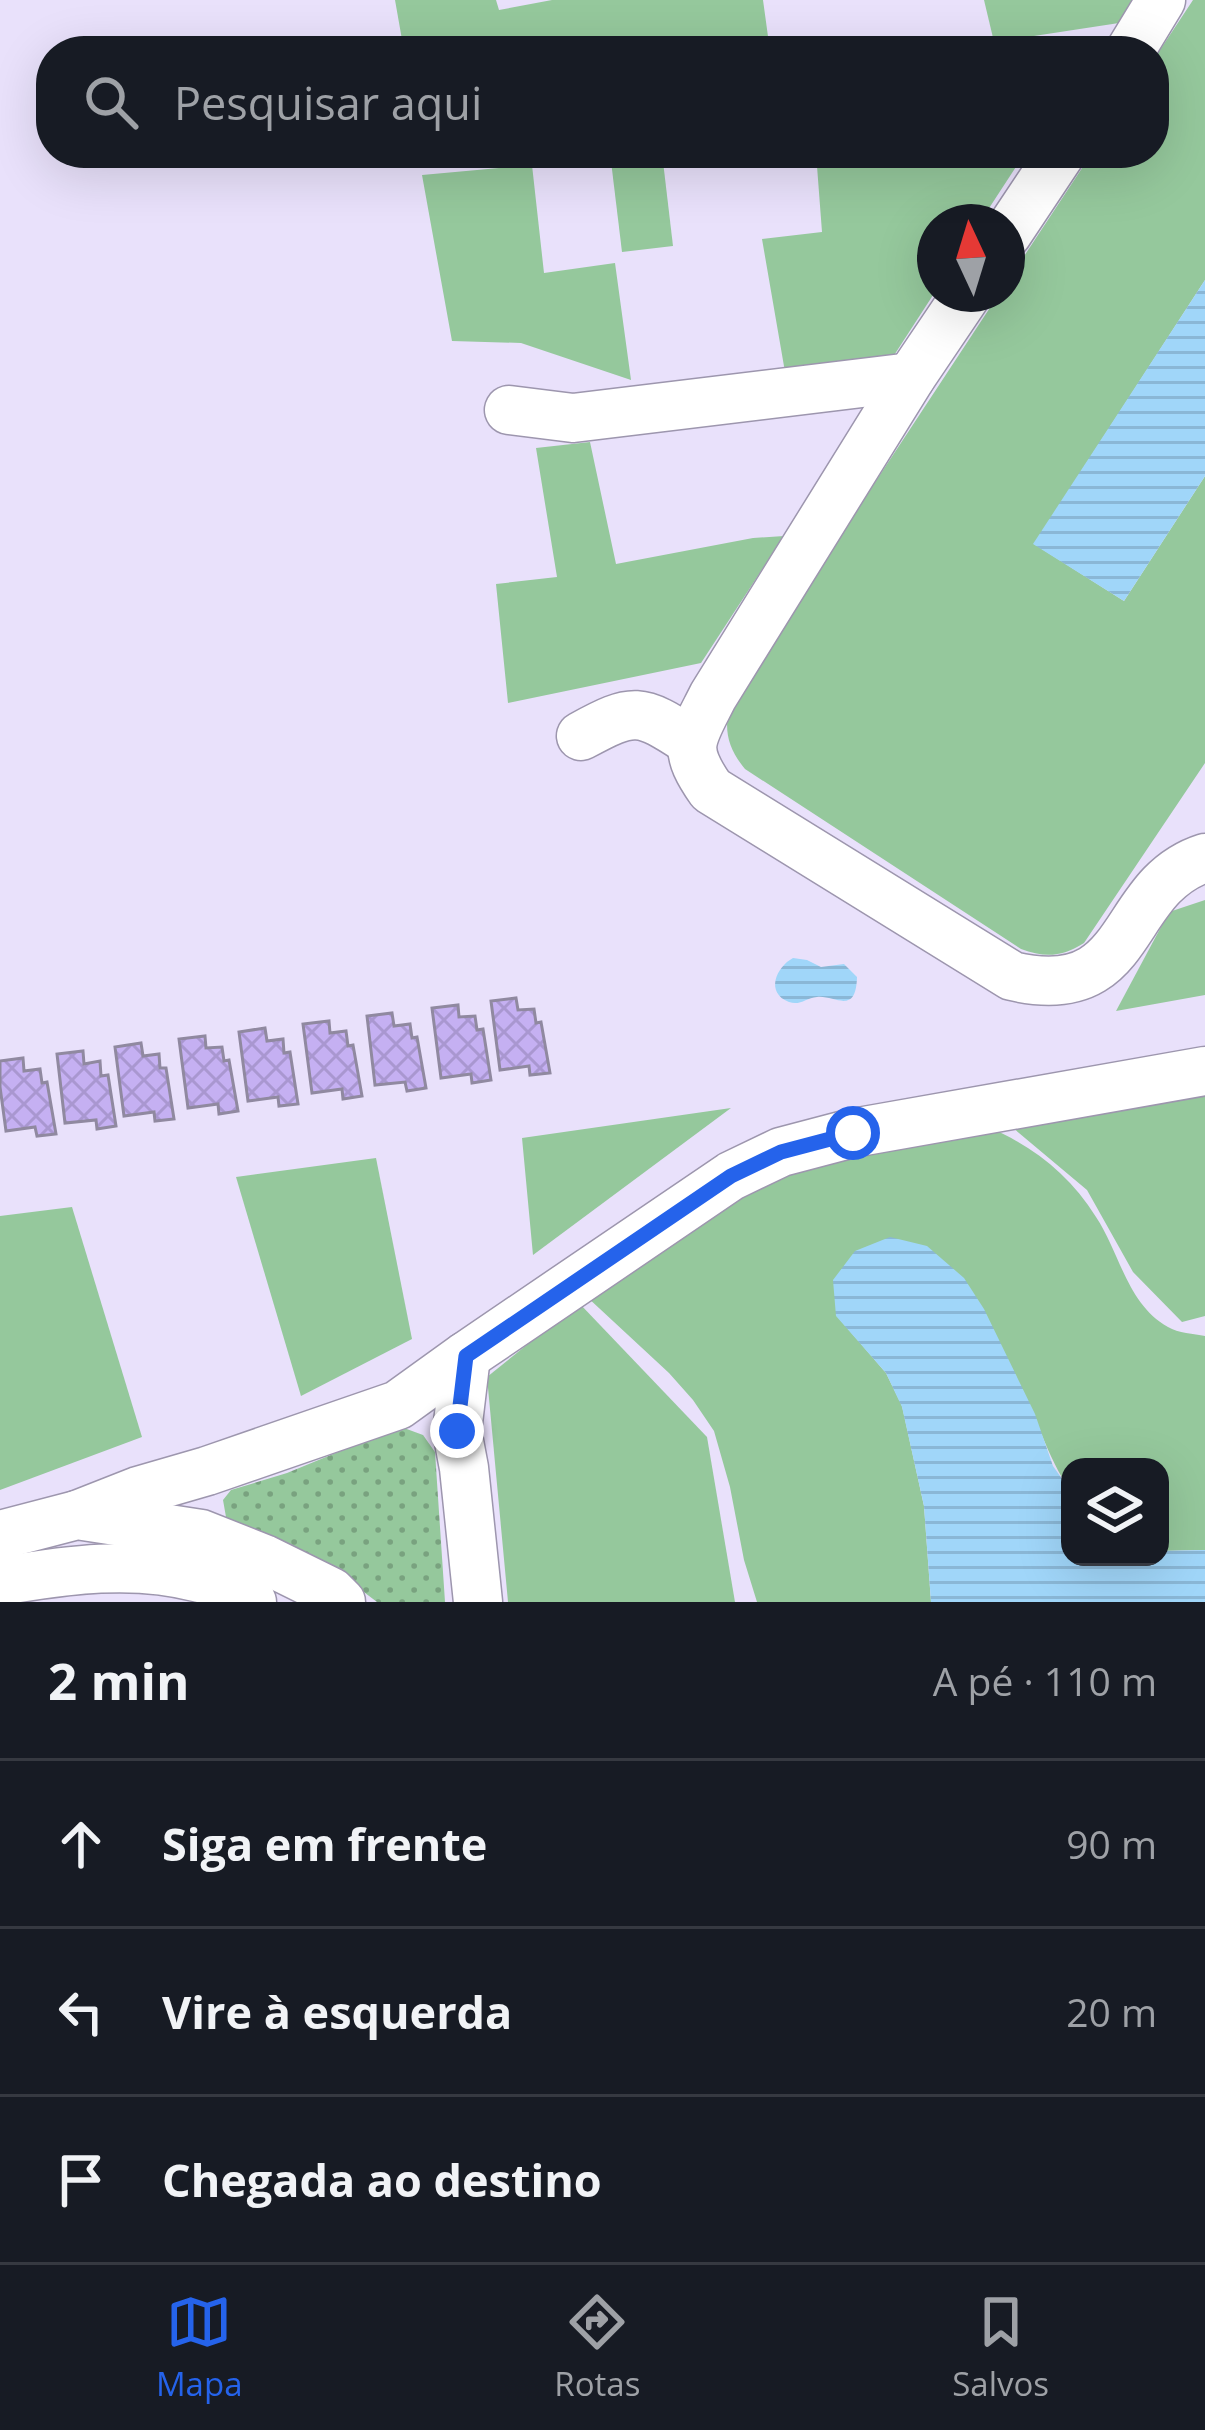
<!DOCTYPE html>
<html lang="pt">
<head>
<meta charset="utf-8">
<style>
  :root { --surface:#171b24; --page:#242831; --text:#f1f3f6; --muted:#9ea1a6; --line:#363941; --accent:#2563eb }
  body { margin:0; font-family:"Open Sans",sans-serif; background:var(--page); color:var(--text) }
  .controls { position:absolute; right:36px; bottom:36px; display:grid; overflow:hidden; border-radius:24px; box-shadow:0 12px 48px #0002 }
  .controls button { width:108px; height:108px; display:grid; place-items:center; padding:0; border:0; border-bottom:3px solid var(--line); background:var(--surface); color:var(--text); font:60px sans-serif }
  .compass { position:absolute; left:917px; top:204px; width:108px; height:108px; border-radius:50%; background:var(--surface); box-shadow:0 12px 48px #0002; rotate:356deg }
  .stop { position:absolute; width:36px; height:36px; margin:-27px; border:9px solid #2563eb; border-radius:50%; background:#fff }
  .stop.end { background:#2563eb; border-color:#fff; box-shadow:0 3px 12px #0008 }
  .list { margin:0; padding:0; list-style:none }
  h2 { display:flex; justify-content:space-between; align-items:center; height:156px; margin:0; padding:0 48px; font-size:51px }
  h2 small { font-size:39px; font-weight:400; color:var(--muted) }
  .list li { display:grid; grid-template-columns:78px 1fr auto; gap:36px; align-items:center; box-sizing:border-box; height:168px; padding:0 48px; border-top:3px solid var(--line) }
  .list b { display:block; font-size:45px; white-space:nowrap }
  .list em { font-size:39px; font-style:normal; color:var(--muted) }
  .icon { flex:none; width:66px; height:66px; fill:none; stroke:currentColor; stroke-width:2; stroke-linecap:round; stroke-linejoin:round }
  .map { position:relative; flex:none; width:1205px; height:1602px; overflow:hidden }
  .search { position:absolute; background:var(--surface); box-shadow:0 12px 48px #0002; left:36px; right:36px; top:36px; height:132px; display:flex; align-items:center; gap:30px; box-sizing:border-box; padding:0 42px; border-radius:48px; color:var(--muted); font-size:45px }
  .sheet { height:660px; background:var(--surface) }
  nav { display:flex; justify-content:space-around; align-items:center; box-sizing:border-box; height:168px; border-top:3px solid var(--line); background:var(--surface); font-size:33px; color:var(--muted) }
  nav a { display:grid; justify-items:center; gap:6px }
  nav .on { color:var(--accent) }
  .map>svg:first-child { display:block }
</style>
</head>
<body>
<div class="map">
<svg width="1205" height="1602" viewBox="0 0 1205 1602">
  <defs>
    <pattern id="park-dots" width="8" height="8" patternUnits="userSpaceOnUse" patternTransform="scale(3)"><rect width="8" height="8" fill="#95c89c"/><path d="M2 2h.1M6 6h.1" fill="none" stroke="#79a27f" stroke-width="1.8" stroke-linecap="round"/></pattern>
    <pattern id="water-rules" width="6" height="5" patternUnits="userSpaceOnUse" patternTransform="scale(3)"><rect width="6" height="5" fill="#a0d6f9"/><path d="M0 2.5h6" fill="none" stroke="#8ab7d6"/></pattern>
    <pattern id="building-cross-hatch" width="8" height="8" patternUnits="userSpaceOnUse" patternTransform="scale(3)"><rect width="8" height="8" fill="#c5b0f2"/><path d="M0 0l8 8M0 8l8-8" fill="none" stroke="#a997d0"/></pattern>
  </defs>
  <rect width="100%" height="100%" fill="#e9e1fb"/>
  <g fill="#95c89c">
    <path d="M 395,0 L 496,0 L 499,10 L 552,0 L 763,0 L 770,51 L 404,51 Z"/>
    <path d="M 984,0 L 1134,0 L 1119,23 L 994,42 Z"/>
    <path d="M 1193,0 L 1205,0 L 1205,280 L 1034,544 L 1124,601 L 1205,476 L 1205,763 L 1084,943 C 1062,957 1045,958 1021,949 L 745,769 C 727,747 723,728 731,701 L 999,294 L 1007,294 L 1007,282 L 1092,153 L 1154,153 L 1154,59 Z"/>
    <path d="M 610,153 L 662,153 L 673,246 L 622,252 Z"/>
    <path d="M 816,153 L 1025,153 L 980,222 L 935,222 L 935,292 L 891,360 L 785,372 L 762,239 L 822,232 Z"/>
    <path d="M 532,165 L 544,273 L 615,263 L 631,380 L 521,343 L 452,341 L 422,175 Z"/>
    <path d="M 590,442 L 616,564 L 753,538 L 784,536 L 701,663 L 508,703 L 496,584 L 557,577 L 536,448 Z"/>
    <path d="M 1205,900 L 1205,995 L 1116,1011 L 1169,912 Z"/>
    <path d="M 1205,1093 L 1205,1316 L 1182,1322 L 1133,1272 L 1087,1190 L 1006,1122 Z"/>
    <path d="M 731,1108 L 533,1255 L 522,1138 Z"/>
    <path d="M 988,1127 C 1033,1146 1070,1175 1096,1217 C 1120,1253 1127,1304 1168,1327 C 1178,1333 1194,1334 1205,1336 L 1205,1550 L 1160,1551 L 1160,1467 L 1070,1467 L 1070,1490 C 1047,1457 1037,1417 1018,1381 L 836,1315 L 886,1373 L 902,1406 L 924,1506 L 931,1602 L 757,1602 L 744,1560 L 730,1487 L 714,1431 L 693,1400 L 669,1373 L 586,1296 L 734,1184 Z"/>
    <path d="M 376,1158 L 412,1339 L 301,1396 L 236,1177 Z"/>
    <path d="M 72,1207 L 142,1437 L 0,1490 L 0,1216 Z"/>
    <path d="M 579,1303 L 707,1437 L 735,1602 L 508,1602 L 487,1377 Z"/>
  </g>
  <path fill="url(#park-dots)" d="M 404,1428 L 423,1435 L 435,1452 L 445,1602 L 377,1602 L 336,1571 L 226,1517 L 223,1500 L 231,1490 L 287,1473 L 394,1429 Z"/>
  <g fill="url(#water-rules)">
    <path d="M 1205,280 L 1205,476 L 1124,601 L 1033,544 Z"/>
    <path d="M 793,958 L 807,960 L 821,967 L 844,964 L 857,977 C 856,1016 835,995 817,997 C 806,998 800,1006 789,1002 C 765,993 776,967 793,958 Z"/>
    <path d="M 890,1237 L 927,1246 L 964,1278 L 984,1309 L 1035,1414 L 1053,1466 L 1070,1490 L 1070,1557 L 1160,1557 L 1160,1551 L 1205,1550 L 1205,1602 L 931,1602 L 924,1506 L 902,1407 L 886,1373 L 836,1316 L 833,1280 L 855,1251 Z"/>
  </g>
  <g fill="url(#building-cross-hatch)" stroke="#9089a0" stroke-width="3">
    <path d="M 516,998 L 518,1010 L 534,1009 L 536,1023 L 541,1022 L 550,1073 L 530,1075 L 529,1066 L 500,1070 L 491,1001 Z"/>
    <path d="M 458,1005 L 459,1017 L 475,1016 L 477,1030 L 483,1029 L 491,1080 L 472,1083 L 471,1074 L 441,1078 L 432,1008 Z"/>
    <path d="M 392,1013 L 394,1026 L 410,1024 L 412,1038 L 417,1037 L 426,1088 L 407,1091 L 405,1082 L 375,1085 L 367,1016 Z"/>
    <path d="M 329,1021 L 330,1033 L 346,1031 L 348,1046 L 353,1045 L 362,1096 L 343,1099 L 342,1089 L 312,1093 L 303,1024 Z"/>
    <path d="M 265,1028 L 267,1041 L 283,1039 L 284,1053 L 290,1052 L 298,1104 L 279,1106 L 278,1097 L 248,1101 L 239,1032 Z"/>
    <path d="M 205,1036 L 206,1048 L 222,1047 L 224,1061 L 229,1060 L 238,1111 L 219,1114 L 218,1104 L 188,1108 L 179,1039 Z"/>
    <path d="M 141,1043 L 143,1056 L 159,1054 L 160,1068 L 166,1068 L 174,1119 L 155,1121 L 154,1112 L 124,1116 L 115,1047 Z"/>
    <path d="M 83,1051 L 84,1064 L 100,1061 L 101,1076 L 108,1075 L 116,1126 L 97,1129 L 96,1120 L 65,1123 L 57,1054 Z"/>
    <path d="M 23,1058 L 24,1071 L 40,1069 L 42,1083 L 47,1082 L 56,1134 L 37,1136 L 35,1127 L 6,1131 L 0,1087 L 0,1061 Z"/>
  </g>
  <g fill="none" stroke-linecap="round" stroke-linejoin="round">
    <g stroke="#9d96ae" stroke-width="51">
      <g id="minor">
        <path d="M 1130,51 L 1161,0"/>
        <path d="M 1007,234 L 1061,153"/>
        <path d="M 967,294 L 911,377 L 713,696 C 691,740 681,747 711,790 L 1012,976 C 1140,1006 1115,887 1205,858"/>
        <path d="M 509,410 L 573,418 L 911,377"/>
        <path d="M 581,736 C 634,707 640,708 690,741"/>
        <path d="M 466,1356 L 457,1431 L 464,1468 L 478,1602"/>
        <path d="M 77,1515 L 138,1491 L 207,1471 L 398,1405 L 466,1356 L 731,1176 L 781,1152 L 853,1133 L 1205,1071"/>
        <path d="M 0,1535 L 77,1515 L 201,1534 L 264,1559 L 331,1592 L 341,1602"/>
        <path d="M 0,1581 C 67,1570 133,1560 200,1578 C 218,1582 236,1594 252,1602"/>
      </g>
    </g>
    <use href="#minor" stroke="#fff" stroke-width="48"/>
  </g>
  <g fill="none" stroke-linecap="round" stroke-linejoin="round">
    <path stroke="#2563eb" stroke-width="15" d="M 457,1431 L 466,1356 L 731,1176 L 781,1152 L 853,1133"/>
  </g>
</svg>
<div class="controls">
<button><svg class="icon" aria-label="layers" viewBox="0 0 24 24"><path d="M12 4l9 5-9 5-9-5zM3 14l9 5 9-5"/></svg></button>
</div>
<svg class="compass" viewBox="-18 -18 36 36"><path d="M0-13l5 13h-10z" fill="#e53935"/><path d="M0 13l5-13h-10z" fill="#9ea1a6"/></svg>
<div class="stop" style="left:853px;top:1133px"></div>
<div class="stop end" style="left:457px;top:1431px"></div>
<div class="search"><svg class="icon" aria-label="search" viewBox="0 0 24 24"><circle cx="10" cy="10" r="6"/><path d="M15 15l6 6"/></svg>Pesquisar aqui</div>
</div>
<section class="sheet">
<h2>2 min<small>A pé · 110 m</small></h2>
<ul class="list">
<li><svg class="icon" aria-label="ahead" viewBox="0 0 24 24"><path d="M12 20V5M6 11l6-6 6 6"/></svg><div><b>Siga em frente</b></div><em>90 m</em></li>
<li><svg class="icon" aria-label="left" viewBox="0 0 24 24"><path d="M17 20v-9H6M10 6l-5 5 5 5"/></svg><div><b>Vire à esquerda</b></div><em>20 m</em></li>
<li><svg class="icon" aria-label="arrive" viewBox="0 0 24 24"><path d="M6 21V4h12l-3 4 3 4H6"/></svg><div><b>Chegada ao destino</b></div></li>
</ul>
</section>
<nav>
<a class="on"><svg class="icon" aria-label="map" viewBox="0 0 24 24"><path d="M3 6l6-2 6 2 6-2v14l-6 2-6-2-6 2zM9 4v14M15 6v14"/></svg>Mapa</a>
<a><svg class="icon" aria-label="directions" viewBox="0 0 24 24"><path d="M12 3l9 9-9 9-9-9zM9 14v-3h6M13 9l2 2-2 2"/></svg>Rotas</a>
<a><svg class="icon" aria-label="saved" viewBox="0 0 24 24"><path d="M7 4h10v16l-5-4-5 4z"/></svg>Salvos</a>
</nav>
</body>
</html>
